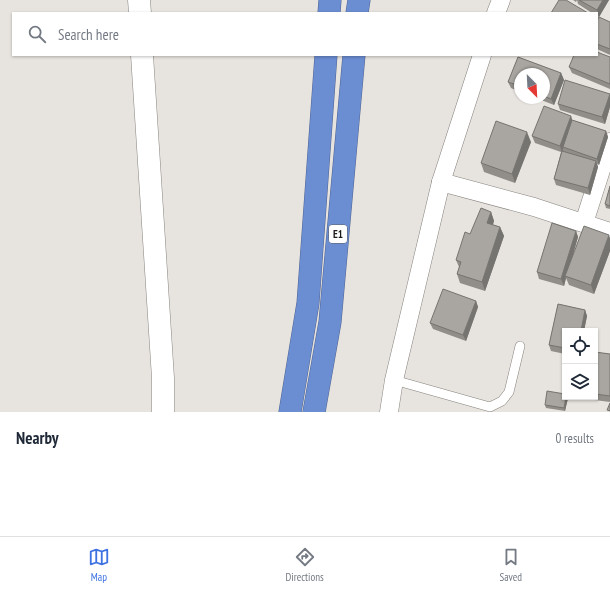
<!DOCTYPE html>
<html lang="en">
<head>
<meta charset="utf-8">
<style>
  :root { --surface:#fff; --page:#f2f2f3; --text:#1f2937; --muted:#747a83; --line:#e0e1e3; --accent:#3e72e2 }
  body { margin:0; font-family:"PT Sans Narrow",sans-serif; background:var(--page); color:var(--text) }
  .controls { position:absolute; right:12px; bottom:12px; display:grid; overflow:hidden; border-radius:0px; box-shadow:0 1px 3px #0004 }
  .controls button { width:36px; height:36px; display:grid; place-items:center; padding:0; border:0; border-bottom:1px solid var(--line); background:var(--surface); color:var(--text); font:20px sans-serif }
  .compass { position:absolute; left:514px; top:68px; width:36px; height:36px; border-radius:50%; background:var(--surface); box-shadow:0 1px 3px #0004; rotate:156deg }
  .list { margin:0; padding:0; list-style:none }
  h2 { display:flex; justify-content:space-between; align-items:center; height:52px; margin:0; padding:0 16px; font-size:17px }
  h2 small { font-size:13px; font-weight:400; color:var(--muted) }
  .icon { flex:none; width:22px; height:22px; fill:none; stroke:currentColor; stroke-width:2; stroke-linecap:round; stroke-linejoin:round }
  .map { position:relative; flex:none; width:610px; height:412px; overflow:hidden }
  .search { position:absolute; background:var(--surface); box-shadow:0 1px 3px #0004; left:12px; right:12px; top:12px; height:44px; display:flex; align-items:center; gap:10px; box-sizing:border-box; padding:0 14px; border-radius:0px; color:var(--muted); font-size:15px }
  .sheet { height:124px; background:var(--surface) }
  nav { display:flex; justify-content:space-around; align-items:center; box-sizing:border-box; height:56px; border-top:1px solid var(--line); background:var(--surface); font-size:11px; color:var(--muted) }
  nav a { display:grid; justify-items:center; gap:2px }
  nav .on { color:var(--accent) }
  .map>svg:first-child { display:block }
</style>
</head>
<body>
<div class="map">
<svg width="610" height="412" viewBox="0 0 610 412">
  <rect width="100%" height="100%" fill="#e7e3de"/>
  <g fill="none" stroke-linecap="round" stroke-linejoin="round">
    <g stroke="#87837f" stroke-width="10">
      <path id="service" d="M 394,380 L 490,407 L 502,401 L 509,392 L 520,346"/>
    </g>
    <g stroke="#87837f" stroke-width="19">
      <g id="minor">
        <path d="M 496,13 L 501,0"/>
        <path d="M 441,182 L 534,207 L 610,232"/>
        <path d="M 584,223 L 610,142"/>
        <path d="M 389,412 L 394,380 L 441,182 L 482,55"/>
      </g>
    </g>
    <g stroke="#87837f" stroke-width="23">
      <g id="tertiary">
        <path d="M 139,0 L 140,13"/>
        <path d="M 142,55 L 163,378 L 163,412"/>
      </g>
    </g>
    <g stroke="#506592" stroke-width="23">
      <g id="motorway">
        <path d="M 329,13 L 330,0"/>
        <path d="M 357,13 L 359,0"/>
        <path d="M 290,412 L 308,303 L 326,55"/>
        <path d="M 314,412 L 330,322 L 354,55"/>
      </g>
    </g>
    <use href="#service" stroke="#fff" stroke-width="9"/>
    <use href="#minor" stroke="#fff" stroke-width="18"/>
    <use href="#tertiary" stroke="#fff" stroke-width="22"/>
    <use href="#motorway" stroke="#6b8dd2" stroke-width="22"/>
  </g>
  <g fill="#918e8a">
    <path d="M 573,0 L 609,0 L 599,17 L 597,16 L 597,13 L 592,13 L 578,4 L 577,0 L 576,2 Z"/>
    <path d="M 597,21 L 610,22 L 610,55 L 597,49 Z"/>
    <path d="M 518,57 L 561,73 L 564,80 L 554,105 L 536,98 L 544,98 L 544,74 L 520,74 L 520,92 L 511,88 L 508,82 Z"/>
    <path d="M 610,57 L 610,89 L 572,73 L 569,67 Z"/>
    <path d="M 610,94 L 610,107 L 605,124 L 560,110 L 558,104 Z"/>
    <path d="M 571,116 L 572,120 L 606,131 L 608,137 L 599,165 L 597,164 L 598,167 L 590,195 L 556,185 L 554,179 L 561,152 L 535,143 L 532,136 Z"/>
    <path d="M 531,142 L 515,183 L 484,172 L 481,163 Z"/>
    <path d="M 610,186 L 610,209 L 606,208 L 605,204 Z"/>
    <path d="M 491,212 L 494,221 L 493,225 L 500,227 L 504,236 L 485,291 L 460,283 L 457,274 L 459,267 L 456,260 L 470,234 Z"/>
    <path d="M 576,231 L 578,237 L 573,254 L 610,238 L 610,251 L 594,294 L 569,285 L 566,278 L 564,286 L 539,279 L 537,272 Z"/>
    <path d="M 476,301 L 478,307 L 466,341 L 433,329 L 430,323 Z"/>
    <path d="M 558,304 L 585,310 L 587,316 L 584,331 L 565,331 L 565,354 L 551,351 L 549,345 Z"/>
    <path d="M 595,352 L 610,354 L 610,402 L 587,399 L 587,397 L 595,397 Z"/>
    <path d="M 565,397 L 568,397 L 568,398 L 565,411 L 546,408 L 545,405 Z"/>
  </g>
  <g fill="#767470">
    <path d="M 603,0 L 609,0 L 599,17 L 597,10 Z"/>
    <path d="M 561,73 L 564,80 L 554,105 L 551,99 Z"/>
    <path d="M 610,94 L 610,107 L 605,124 L 602,117 Z"/>
    <path d="M 571,116 L 573,123 L 563,147 L 563,149 L 562,153 L 560,146 Z"/>
    <path d="M 606,131 L 608,137 L 599,165 L 597,159 Z"/>
    <path d="M 527,132 L 531,142 L 515,183 L 512,174 Z"/>
    <path d="M 596,161 L 598,167 L 590,195 L 588,188 Z"/>
    <path d="M 491,212 L 494,221 L 490,232 L 487,223 Z"/>
    <path d="M 500,227 L 504,236 L 485,291 L 482,282 Z"/>
    <path d="M 576,231 L 578,237 L 567,276 L 565,276 L 566,278 L 564,286 L 561,279 Z"/>
    <path d="M 609,235 L 610,238 L 610,251 L 594,294 L 591,285 Z"/>
    <path d="M 476,301 L 478,307 L 466,341 L 463,335 Z"/>
    <path d="M 585,310 L 587,316 L 584,331 L 581,331 Z"/>
    <path d="M 566,397 L 568,397 L 568,398 L 565,411 L 564,408 Z"/>
  </g>
  <g fill="#a9a5a0" stroke="#767470">
    <path d="M 559,0 L 566,0 L 588,13 L 551,13 Z"/>
    <path d="M 579,0 L 603,0 L 597,10 Z"/>
    <path d="M 599,17 L 610,22 L 610,49 L 597,44 L 597,21 Z"/>
    <path d="M 597,52 L 610,57 L 610,84 L 569,67 L 574,55 L 597,55 Z"/>
    <path d="M 518,57 L 561,73 L 551,99 L 544,96 L 544,74 L 520,74 L 520,86 L 508,82 Z"/>
    <path d="M 565,80 L 610,94 L 602,117 L 558,104 Z"/>
    <path d="M 544,106 L 571,116 L 560,146 L 532,136 Z"/>
    <path d="M 572,120 L 606,131 L 597,159 L 563,147 Z"/>
    <path d="M 496,121 L 527,132 L 512,174 L 481,163 Z"/>
    <path d="M 562,151 L 596,161 L 588,188 L 554,179 Z"/>
    <path d="M 610,186 L 610,206 L 605,204 Z"/>
    <path d="M 481,208 L 491,212 L 487,223 L 500,227 L 482,282 L 457,274 L 461,262 L 456,260 L 465,232 L 470,234 Z"/>
    <path d="M 552,223 L 576,231 L 561,279 L 537,272 Z"/>
    <path d="M 584,226 L 609,235 L 591,285 L 565,276 Z"/>
    <path d="M 443,289 L 476,301 L 463,335 L 430,323 Z"/>
    <path d="M 558,304 L 585,310 L 581,331 L 565,331 L 565,348 L 549,345 Z"/>
    <path d="M 595,352 L 610,354 L 610,396 L 595,394 Z"/>
    <path d="M 547,391 L 565,394 L 565,397 L 566,397 L 564,408 L 545,405 Z"/>
    <path d="M 610,403 L 610,411 L 607,410 Z"/>
  </g>
  <g text-anchor="middle" stroke-width="3" stroke-linejoin="round" paint-order="stroke">
    <rect fill="#fff" stroke="#615f5f" stroke-width="1" x="329" y="225" width="18" height="18" rx="3"/>
    <g font-size="11" font-weight="bold" fill="#1d1b1a">
      <text x="338" y="238">E1</text>
    </g>
  </g>
</svg>
<div class="controls">
<button><svg class="icon" aria-label="locate" viewBox="0 0 24 24"><circle cx="12" cy="12" r="6"/><path d="M12 2v4M12 18v4M2 12h4M18 12h4"/></svg></button>
<button><svg class="icon" aria-label="layers" viewBox="0 0 24 24"><path d="M12 4l9 5-9 5-9-5zM3 14l9 5 9-5"/></svg></button>
</div>
<svg class="compass" viewBox="-18 -18 36 36"><path d="M0-13l5 13h-10z" fill="#e53935"/><path d="M0 13l5-13h-10z" fill="#747a83"/></svg>
<div class="search"><svg class="icon" aria-label="search" viewBox="0 0 24 24"><circle cx="10" cy="10" r="6"/><path d="M15 15l6 6"/></svg>Search here</div>
</div>
<section class="sheet">
<h2>Nearby<small>0 results</small></h2>
<ul class="list">
</ul>
</section>
<nav>
<a class="on"><svg class="icon" aria-label="map" viewBox="0 0 24 24"><path d="M3 6l6-2 6 2 6-2v14l-6 2-6-2-6 2zM9 4v14M15 6v14"/></svg>Map</a>
<a><svg class="icon" aria-label="directions" viewBox="0 0 24 24"><path d="M12 3l9 9-9 9-9-9zM9 14v-3h6M13 9l2 2-2 2"/></svg>Directions</a>
<a><svg class="icon" aria-label="saved" viewBox="0 0 24 24"><path d="M7 4h10v16l-5-4-5 4z"/></svg>Saved</a>
</nav>
</body>
</html>
